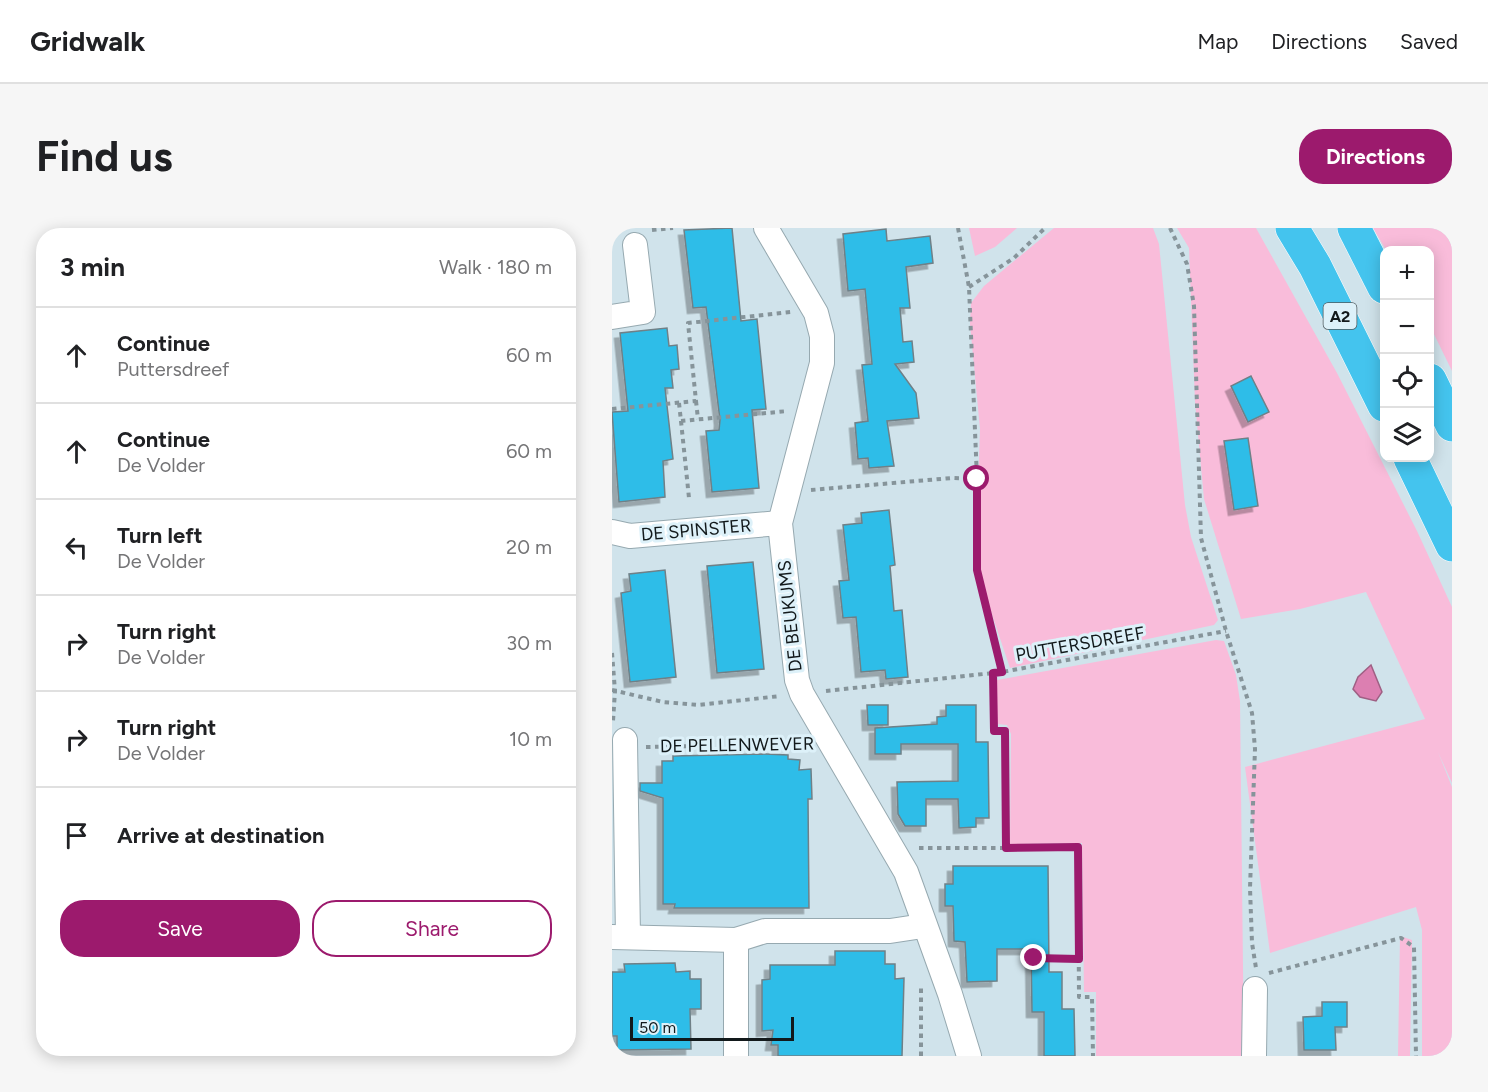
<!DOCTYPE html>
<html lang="en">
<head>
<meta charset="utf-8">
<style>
  :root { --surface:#fff; --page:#f6f6f6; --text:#202124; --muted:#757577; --line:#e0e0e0; --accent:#9c1a6d }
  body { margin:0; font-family:Figtree,sans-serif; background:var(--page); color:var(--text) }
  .controls { position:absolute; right:18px; top:18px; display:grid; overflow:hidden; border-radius:12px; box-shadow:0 3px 15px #0003 }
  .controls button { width:54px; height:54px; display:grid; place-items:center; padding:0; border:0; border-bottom:2px solid var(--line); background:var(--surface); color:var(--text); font:30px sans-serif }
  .scale { position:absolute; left:18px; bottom:15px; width:164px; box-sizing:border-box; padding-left:6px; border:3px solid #12191b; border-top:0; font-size:16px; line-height:21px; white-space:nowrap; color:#12191b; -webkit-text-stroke:4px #ddf1f9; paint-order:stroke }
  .stop { position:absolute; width:18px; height:18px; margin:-14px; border:4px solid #9c1a6d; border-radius:50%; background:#fff }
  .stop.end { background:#9c1a6d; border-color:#fff; box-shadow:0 2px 6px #0008 }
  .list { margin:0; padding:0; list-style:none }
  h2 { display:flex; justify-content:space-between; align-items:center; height:78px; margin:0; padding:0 24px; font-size:26px }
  h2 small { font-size:20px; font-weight:400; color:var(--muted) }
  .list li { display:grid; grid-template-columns:39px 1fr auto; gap:18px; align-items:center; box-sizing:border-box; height:96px; padding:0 24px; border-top:2px solid var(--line) }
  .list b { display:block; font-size:22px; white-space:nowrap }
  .list p { margin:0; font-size:20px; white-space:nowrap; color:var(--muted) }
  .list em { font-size:20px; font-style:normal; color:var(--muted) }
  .actions { display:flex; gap:12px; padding:18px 24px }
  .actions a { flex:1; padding:14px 0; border:2px solid var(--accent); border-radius:24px; text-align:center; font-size:21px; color:var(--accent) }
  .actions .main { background:var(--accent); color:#fff }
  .icon { flex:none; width:33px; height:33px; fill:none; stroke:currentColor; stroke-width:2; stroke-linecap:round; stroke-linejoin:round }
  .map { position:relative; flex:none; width:840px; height:828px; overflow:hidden; border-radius:24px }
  header { display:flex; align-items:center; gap:36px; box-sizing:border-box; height:84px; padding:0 30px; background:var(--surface); border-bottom:2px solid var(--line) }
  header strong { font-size:28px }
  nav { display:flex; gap:33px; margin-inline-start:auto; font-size:21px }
  .intro { display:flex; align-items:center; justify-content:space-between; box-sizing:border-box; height:144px; padding:0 36px }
  h1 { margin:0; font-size:42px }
  .button { padding:15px 27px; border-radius:24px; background:var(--accent); color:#fff; font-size:21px; font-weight:700 }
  main { display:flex; gap:36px; padding:0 36px }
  aside { flex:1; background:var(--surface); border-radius:24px; box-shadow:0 3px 15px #0003 }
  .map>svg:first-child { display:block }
</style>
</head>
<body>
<header>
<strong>Gridwalk</strong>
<nav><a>Map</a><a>Directions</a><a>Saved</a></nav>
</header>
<div class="intro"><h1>Find us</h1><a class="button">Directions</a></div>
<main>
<aside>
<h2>3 min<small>Walk · 180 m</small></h2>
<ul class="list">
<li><svg class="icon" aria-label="ahead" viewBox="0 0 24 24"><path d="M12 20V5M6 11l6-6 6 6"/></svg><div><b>Continue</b><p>Puttersdreef</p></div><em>60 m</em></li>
<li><svg class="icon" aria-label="ahead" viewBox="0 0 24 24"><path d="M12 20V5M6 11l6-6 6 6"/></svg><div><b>Continue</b><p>De Volder</p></div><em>60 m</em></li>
<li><svg class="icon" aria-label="left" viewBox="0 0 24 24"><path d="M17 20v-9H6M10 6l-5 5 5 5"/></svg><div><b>Turn left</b><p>De Volder</p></div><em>20 m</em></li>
<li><svg class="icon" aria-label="right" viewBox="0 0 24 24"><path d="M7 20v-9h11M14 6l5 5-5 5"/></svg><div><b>Turn right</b><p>De Volder</p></div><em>30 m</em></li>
<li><svg class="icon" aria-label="right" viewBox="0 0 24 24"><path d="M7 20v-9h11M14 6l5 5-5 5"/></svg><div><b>Turn right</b><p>De Volder</p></div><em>10 m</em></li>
<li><svg class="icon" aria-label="arrive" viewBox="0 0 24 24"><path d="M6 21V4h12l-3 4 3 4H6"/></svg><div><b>Arrive at destination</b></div></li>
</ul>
<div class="actions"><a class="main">Save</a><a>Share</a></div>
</aside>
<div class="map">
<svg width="840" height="828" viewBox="0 0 840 828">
  <defs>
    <filter id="shadow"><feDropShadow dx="-5.5" dy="5.5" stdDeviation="0" flood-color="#0004"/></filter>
  </defs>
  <rect width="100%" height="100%" fill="#d0e3eb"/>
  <g fill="#f9bcda">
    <path d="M 357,0 L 405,0 L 383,19 L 363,28 Z"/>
    <path d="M 442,0 L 541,0 L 547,16 L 573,277 L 579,309 L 606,392 L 602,397 L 398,440 L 367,348 L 364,325 L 368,201 L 358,96 L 359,75 L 372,58 Z"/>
    <path d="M 565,0 L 644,0 L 725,145 L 805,303 L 840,379 L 840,555 L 826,524 L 840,559 L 840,828 L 810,828 L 810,702 L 804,679 L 658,725 L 633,539 L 813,491 L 754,364 L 688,381 L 629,391 L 592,271 L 583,174 L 577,20 Z"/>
    <path d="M 761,0 L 831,0 L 840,18 L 840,143 L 818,98 L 818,22 L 774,22 Z"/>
    <path d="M 604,412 L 612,413 L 624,447 L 628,473 L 632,828 L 484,828 L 484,764 L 472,764 L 470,615 L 398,616 L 399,506 L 395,497 L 385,496 L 385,452 Z"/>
    <path d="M 788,708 L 800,712 L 798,828 L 786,828 Z"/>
  </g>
  <path fill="#dc7fb1" stroke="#9f6084" stroke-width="1.5" d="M 759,437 L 770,464 L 764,473 L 748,469 L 741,461 L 746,449 Z"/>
  <g fill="#2dbde8" stroke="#6f8087" stroke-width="1.5" filter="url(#shadow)">
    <path d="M 120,0 L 129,93 L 145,91 L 154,181 L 140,182 L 147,260 L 100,264 L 94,203 L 107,202 L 108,192 L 94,79 L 81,80 L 72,2 Z"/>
    <path d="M 274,1 L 275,13 L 318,8 L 321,35 L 294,39 L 298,80 L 288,80 L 291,114 L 300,113 L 302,134 L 283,136 L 304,165 L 307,190 L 275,193 L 282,238 L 257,240 L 256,230 L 246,231 L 243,195 L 256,193 L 250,137 L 260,136 L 253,61 L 236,63 L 231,6 Z"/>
    <path d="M 55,100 L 57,118 L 65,117 L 67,141 L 59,142 L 61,160 L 53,160 L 61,231 L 51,233 L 53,269 L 7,274 L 0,184 L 16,183 L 8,105 Z"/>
    <path d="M 639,148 L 657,184 L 636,194 L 619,158 Z"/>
    <path d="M 636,210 L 646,278 L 622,282 L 612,213 Z"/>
    <path d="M 277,282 L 283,337 L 278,338 L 282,383 L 290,382 L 296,449 L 274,451 L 273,442 L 249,444 L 244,389 L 231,390 L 227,353 L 237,352 L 231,297 L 250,295 L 249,285 Z"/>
    <path d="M 141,334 L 152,441 L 105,445 L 95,338 Z"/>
    <path d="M 53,342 L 64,449 L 18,454 L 9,365 L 19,363 L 17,346 Z"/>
    <path d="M 255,477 L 276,477 L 276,497 L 256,497 Z"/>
    <path d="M 334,477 L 364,477 L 364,514 L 376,514 L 377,590 L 364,590 L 364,599 L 347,600 L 346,571 L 314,571 L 314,598 L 293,598 L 286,586 L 285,554 L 346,553 L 346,516 L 289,516 L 289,526 L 263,526 L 263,500 L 325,496 L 325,489 L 334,488 Z"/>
    <path d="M 153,526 L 176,527 L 176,531 L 188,532 L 187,542 L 199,541 L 200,571 L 196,571 L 197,680 L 62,680 L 63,676 L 51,676 L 51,570 L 28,563 L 28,555 L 50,555 L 50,533 L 61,533 L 61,528 Z"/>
    <path d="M 341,638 L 436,638 L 437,744 L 450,744 L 450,781 L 462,781 L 463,828 L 432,828 L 432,784 L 420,784 L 419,721 L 385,721 L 385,753 L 355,754 L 353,714 L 342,713 L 341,678 L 333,678 L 333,656 L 341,656 Z"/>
    <path d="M 223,723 L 273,723 L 273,736 L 283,736 L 283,751 L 292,750 L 290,828 L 166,828 L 166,817 L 159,817 L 161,802 L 150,803 L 150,752 L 158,751 L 158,737 L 223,737 Z"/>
    <path d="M 63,735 L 64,744 L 78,743 L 78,751 L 89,751 L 89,781 L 78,781 L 79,821 L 5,822 L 5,808 L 0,808 L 0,744 L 13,744 L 12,736 Z"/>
    <path d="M 710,774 L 735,774 L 735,799 L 723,799 L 724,822 L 692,822 L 691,789 L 710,788 Z"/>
  </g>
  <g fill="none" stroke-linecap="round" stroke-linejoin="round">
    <g stroke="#96a9b0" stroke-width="26">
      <g id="minor">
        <path d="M 154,0 L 204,85 L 210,108 L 210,135 L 168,295 L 185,452 L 190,466 L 294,644 L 338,766 L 357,828"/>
        <path d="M 0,89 L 31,84 L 23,17"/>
        <path d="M 0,304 L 18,308 L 168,295"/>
        <path d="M 13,512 L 16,709"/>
        <path d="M 0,709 L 124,712 L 153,703 L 278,703 L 311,698"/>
        <path d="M 124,828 L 124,712"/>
        <path d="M 642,828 L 643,761"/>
      </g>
    </g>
    <g stroke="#fff" stroke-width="34">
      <g id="highway">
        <path d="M 680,0 L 703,38 L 772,177"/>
        <path d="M 742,0 L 772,59"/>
        <path d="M 818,152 L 840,197"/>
        <path d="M 798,230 L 840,317"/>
      </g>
    </g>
    <g stroke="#86949a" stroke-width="4" stroke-dasharray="4.5 4.5" stroke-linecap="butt">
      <path d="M 346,0 L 357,59 L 365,251 L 365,342 L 390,444 L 614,403"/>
      <path d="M 558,0 L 575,36 L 582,78 L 589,310 L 614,403 L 640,485 L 643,521 L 638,660 L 640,715 L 644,740"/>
      <path d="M 40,2 L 61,0"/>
      <path d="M 357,59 L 402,30 L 433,0"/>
      <path d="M 84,173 L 86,191"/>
      <path d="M 67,175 L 69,193 L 176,183"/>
      <path d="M 0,181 L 84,173 L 76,95 L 179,84"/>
      <path d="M 69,193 L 77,270"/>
      <path d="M 199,262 L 340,250 L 365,251"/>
      <path d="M 0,425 L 3,463 L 1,493"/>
      <path d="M 390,444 L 381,445 L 382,503 L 393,503 L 394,620 L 466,619 L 467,769 L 480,769 L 481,828"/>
      <path d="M 0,462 L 51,474 L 87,477 L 168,468"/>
      <path d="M 214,463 L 381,445"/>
      <path d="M 34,519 L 195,516"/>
      <path d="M 307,620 L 394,620"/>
      <path d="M 422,730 L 467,731"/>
      <path d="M 657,745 L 789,710 L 802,719 L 804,828"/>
      <path d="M 309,828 L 309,758"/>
    </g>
    <use href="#minor" stroke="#fff" stroke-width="24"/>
    <use href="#highway" stroke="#44c4ee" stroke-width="33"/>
  </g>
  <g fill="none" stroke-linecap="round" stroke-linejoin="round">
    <path stroke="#9c1a6d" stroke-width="8" d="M 365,251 L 365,342 L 390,444 L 381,445 L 382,503 L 393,503 L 394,620 L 466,619 L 467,731 L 422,730"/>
  </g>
  <g text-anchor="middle" stroke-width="6" stroke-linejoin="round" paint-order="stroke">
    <rect fill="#ddf1f9" stroke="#4f5a5e" stroke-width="1.5" x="711.5" y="75" width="33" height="26" rx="4.5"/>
    <g font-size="16" font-weight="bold" fill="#12191b">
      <text x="728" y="94">A2</text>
    </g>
    <g font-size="18" fill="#12191b" stroke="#ddf1f9">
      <text transform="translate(84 302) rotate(-5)" y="6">DE SPINSTER</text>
      <text transform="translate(178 388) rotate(-96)" y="6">DE BEUKUMS</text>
      <text transform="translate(468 416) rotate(-10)" y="6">PUTTERSDREEF</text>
      <text transform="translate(125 517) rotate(-1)" y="6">DE PELLENWEVER</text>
    </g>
  </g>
</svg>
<div class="controls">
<button>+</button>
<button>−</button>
<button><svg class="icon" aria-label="locate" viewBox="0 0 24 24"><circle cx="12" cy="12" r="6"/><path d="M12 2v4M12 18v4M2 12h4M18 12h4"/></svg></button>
<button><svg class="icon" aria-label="layers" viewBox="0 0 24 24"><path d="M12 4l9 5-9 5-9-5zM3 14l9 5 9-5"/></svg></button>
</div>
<div class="scale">50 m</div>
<div class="stop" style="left:365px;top:251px"></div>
<div class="stop end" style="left:422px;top:730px"></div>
</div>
</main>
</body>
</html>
